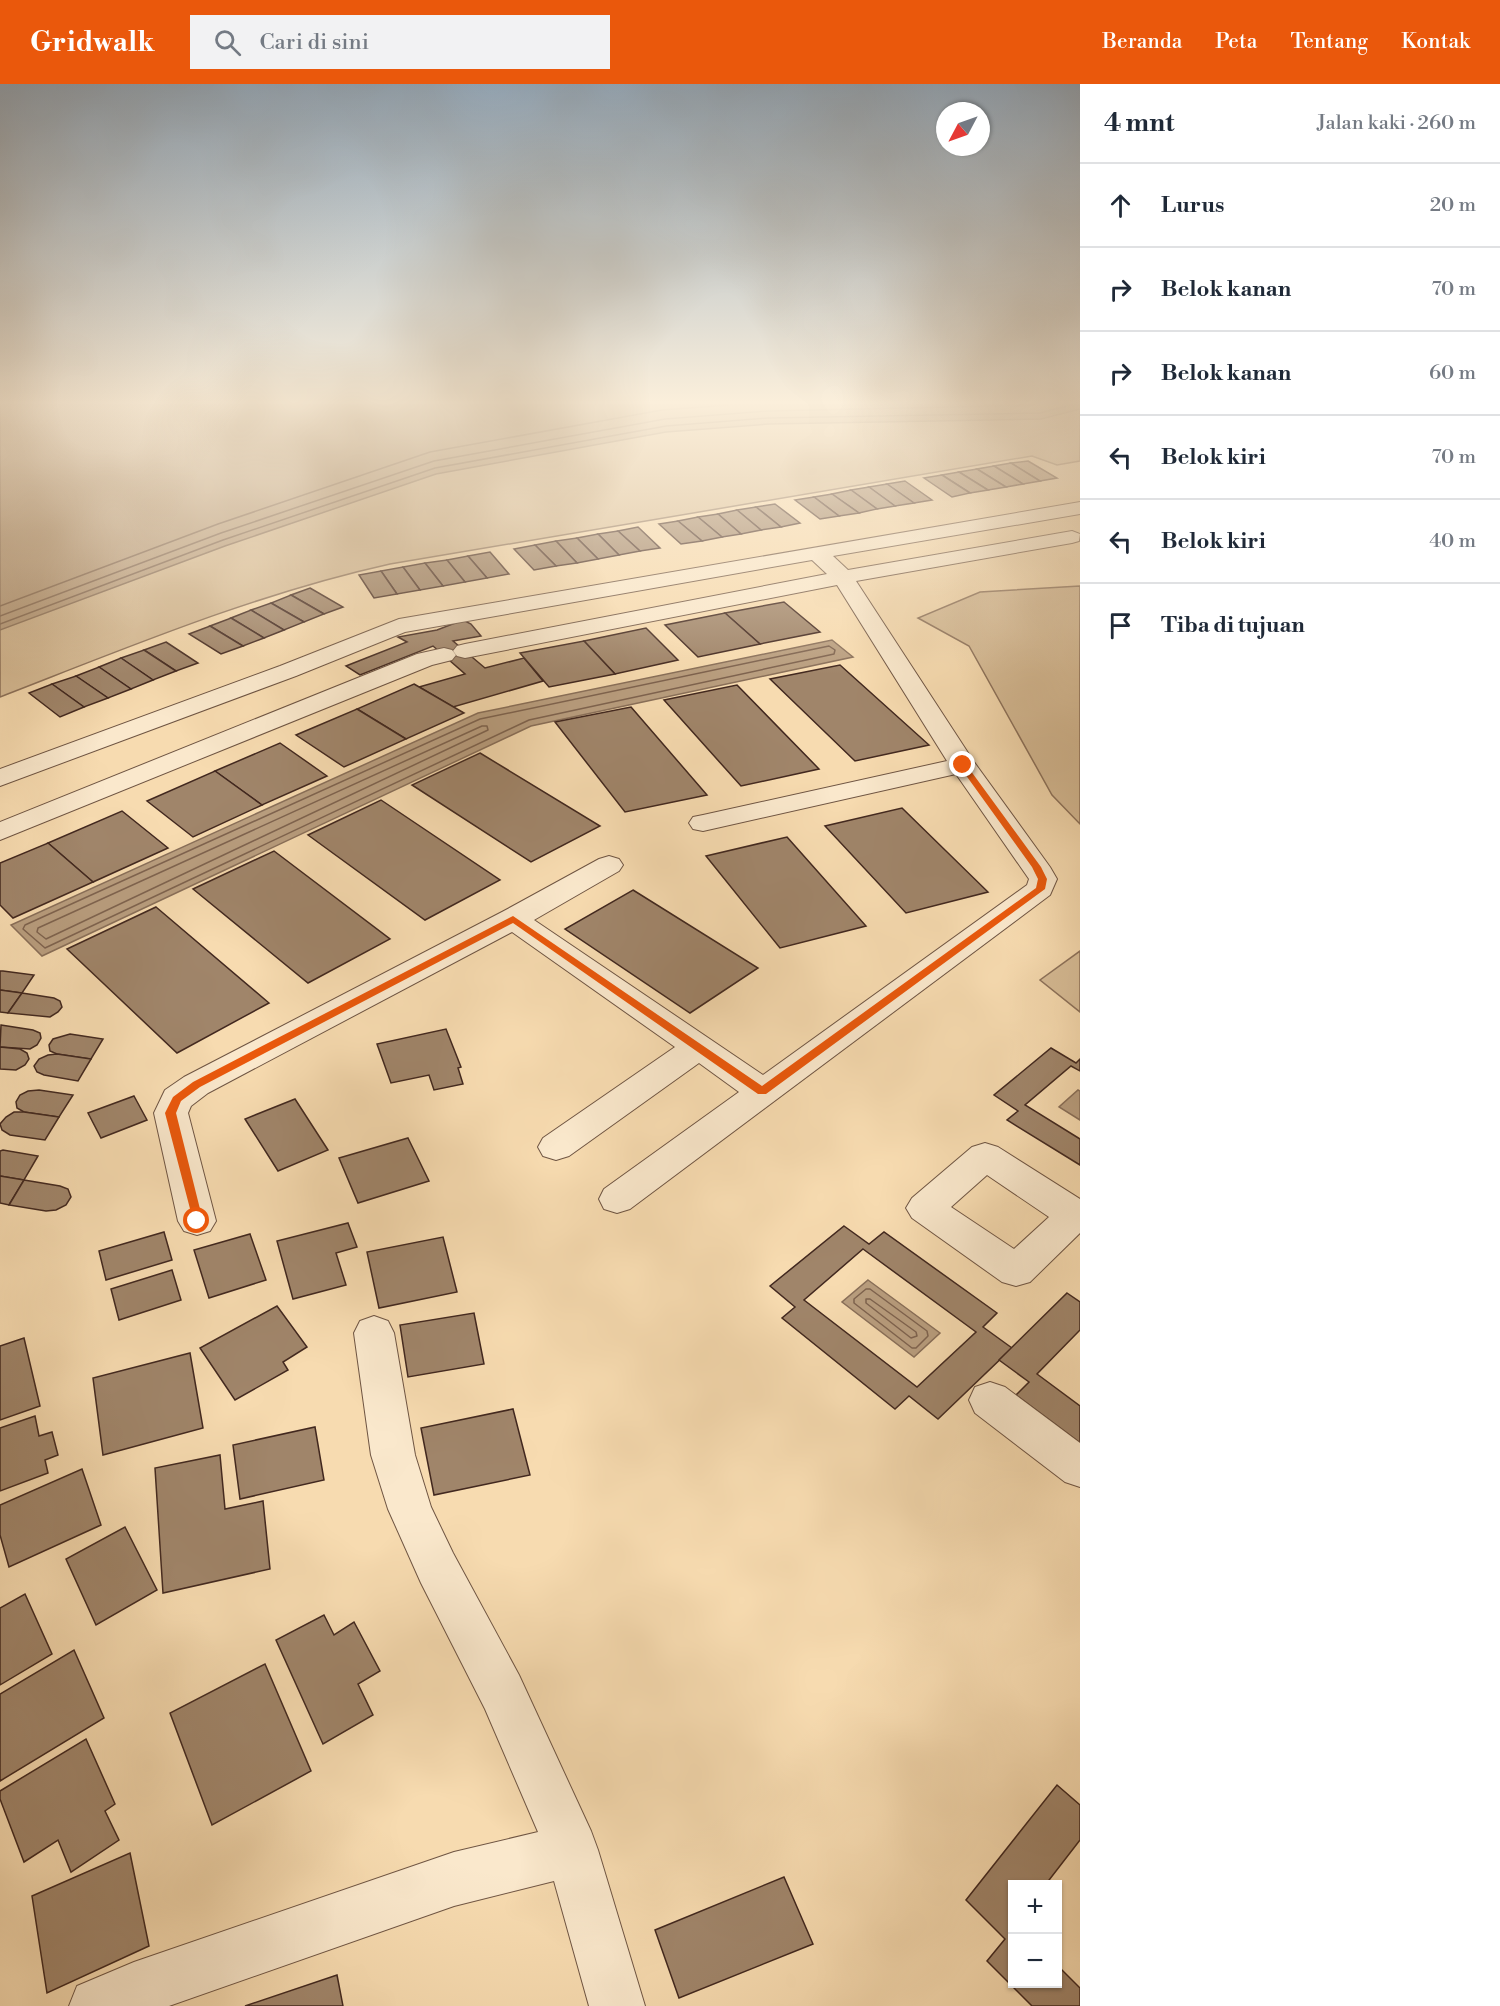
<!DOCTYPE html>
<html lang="id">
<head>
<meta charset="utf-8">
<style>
  :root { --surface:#fff; --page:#f2f2f3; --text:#1f2937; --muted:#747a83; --line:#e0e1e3; --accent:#ea580c }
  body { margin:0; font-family:"Libre Bodoni",serif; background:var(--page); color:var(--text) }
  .controls { position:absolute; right:18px; bottom:18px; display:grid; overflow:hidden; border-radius:0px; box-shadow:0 2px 4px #0004 }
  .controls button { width:54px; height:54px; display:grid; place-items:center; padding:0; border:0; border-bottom:2px solid var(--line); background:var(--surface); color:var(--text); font:30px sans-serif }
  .compass { position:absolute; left:936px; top:18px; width:54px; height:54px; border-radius:50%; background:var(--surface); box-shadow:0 2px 4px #0004; rotate:229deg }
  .stop { position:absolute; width:18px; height:18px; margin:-14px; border:4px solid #ea580c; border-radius:50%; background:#fff }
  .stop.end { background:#ea580c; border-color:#fff; box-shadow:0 2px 6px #0008 }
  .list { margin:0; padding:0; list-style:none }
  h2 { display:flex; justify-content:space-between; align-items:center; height:78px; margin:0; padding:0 24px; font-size:26px }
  h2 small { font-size:20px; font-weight:400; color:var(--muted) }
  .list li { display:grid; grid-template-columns:39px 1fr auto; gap:18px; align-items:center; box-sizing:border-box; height:84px; padding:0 24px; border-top:2px solid var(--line) }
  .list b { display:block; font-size:22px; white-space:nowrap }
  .list em { font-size:20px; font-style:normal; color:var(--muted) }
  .icon { flex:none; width:33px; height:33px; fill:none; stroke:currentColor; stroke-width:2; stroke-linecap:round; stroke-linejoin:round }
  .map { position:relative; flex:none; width:1080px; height:1922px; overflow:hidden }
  header { display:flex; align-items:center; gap:36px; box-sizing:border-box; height:84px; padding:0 30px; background:var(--accent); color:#fff }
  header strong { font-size:28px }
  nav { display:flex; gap:33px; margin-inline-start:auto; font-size:21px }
  .search { width:420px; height:54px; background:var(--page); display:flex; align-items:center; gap:15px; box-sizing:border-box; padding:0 21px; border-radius:0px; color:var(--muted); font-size:22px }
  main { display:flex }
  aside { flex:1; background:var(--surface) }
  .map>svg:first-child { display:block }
</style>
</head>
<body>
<header>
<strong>Gridwalk</strong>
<div class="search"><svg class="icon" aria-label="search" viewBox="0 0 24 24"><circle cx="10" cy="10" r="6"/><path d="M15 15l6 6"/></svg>Cari di sini</div>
<nav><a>Beranda</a><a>Peta</a><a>Tentang</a><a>Kontak</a></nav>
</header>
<main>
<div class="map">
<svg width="1080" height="1922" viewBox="0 0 1080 1922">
  <rect width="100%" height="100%" fill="#f7dbb0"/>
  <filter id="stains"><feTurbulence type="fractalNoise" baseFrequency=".00333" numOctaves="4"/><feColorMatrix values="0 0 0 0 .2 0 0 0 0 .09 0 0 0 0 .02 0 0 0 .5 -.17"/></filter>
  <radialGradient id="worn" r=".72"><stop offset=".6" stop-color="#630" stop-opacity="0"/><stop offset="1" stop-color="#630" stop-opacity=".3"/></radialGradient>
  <g fill="#d8bd97" stroke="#8d725b" stroke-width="1.5">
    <path d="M 0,321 L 1080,321 L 1080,377 L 1057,381 L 1032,372 L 390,480 C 255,510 129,563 0,613 Z"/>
    <path d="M 1080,502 L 1080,740 L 1052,711 L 969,562 L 918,534 L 980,508 Z"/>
    <path d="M 1080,867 L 1080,928 L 1040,896 Z"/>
  </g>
  <g fill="#b99e7f" stroke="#896f59" stroke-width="1.5">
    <path d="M 0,321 L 1080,321 L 1080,325 L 1041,335 L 769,340 L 666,348 L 436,390 L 225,462 L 0,546 Z"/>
    <path d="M 832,556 L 853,573 L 531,642 L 42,872 L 11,841 L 478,629 Z"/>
    <path d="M 1078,1006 L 1080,1007 L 1080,1036 L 1059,1023 Z"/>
    <path d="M 868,1196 L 940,1249 L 914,1273 L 842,1218 Z"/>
  </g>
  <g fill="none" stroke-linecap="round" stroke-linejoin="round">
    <g stroke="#7e634f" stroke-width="1.5">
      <path d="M 0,522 L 218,440 L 430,368 L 662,326 L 728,321"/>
      <path d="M 0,532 L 221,449 L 434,377 L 665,335 L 768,327 L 1039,321"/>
      <path d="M 0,540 L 223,456 L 435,384 L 666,342 L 768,334 L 1040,329 L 1071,321"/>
      <path d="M 829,562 L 835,566 L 834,570 L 529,636 L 45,864 L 23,845 L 25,841 L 480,635 Z"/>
      <path d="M 482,642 L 487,642 L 488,646 L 46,855 L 37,848 L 38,844 Z"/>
      <path d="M 866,1205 L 870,1205 L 927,1247 L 928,1252 L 916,1264 L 912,1264 L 854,1219 L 854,1215 Z"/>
      <path d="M 866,1215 L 870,1215 L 916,1248 L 917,1252 L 911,1254 L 866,1219 Z"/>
    </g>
  </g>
  <g fill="#a0856a" stroke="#42281f" stroke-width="1.5" fill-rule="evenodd">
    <path d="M 1028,377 L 1057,394 L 1040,397 L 1011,379 Z"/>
    <path d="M 1011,379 L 1040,397 L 1023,400 L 994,382 Z"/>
    <path d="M 994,382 L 1023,400 L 1006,403 L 977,385 Z"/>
    <path d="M 977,385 L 1006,403 L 988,406 L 959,388 Z"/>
    <path d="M 959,388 L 988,406 L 970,409 L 942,391 Z"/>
    <path d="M 942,391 L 970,409 L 952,413 L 924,394 Z"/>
    <path d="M 905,397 L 932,416 L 914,419 L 887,400 Z"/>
    <path d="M 887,400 L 914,419 L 895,422 L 869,403 Z"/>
    <path d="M 869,403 L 895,422 L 877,425 L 851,406 Z"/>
    <path d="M 851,406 L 877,425 L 859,429 L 832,410 Z"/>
    <path d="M 832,410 L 859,429 L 839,432 L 814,413 Z"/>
    <path d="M 814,413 L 839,432 L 820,435 L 795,416 Z"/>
    <path d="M 775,420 L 800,439 L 781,443 L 756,423 Z"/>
    <path d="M 756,423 L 781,443 L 761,446 L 737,426 Z"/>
    <path d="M 737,426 L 761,446 L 741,450 L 718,430 Z"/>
    <path d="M 718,430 L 741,450 L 722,453 L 698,433 Z"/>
    <path d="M 698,433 L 722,453 L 702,457 L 678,437 Z"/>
    <path d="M 678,437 L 702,457 L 681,460 L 659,440 Z"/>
    <path d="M 638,443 L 660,464 L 640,467 L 618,447 Z"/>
    <path d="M 618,447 L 640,467 L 619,471 L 598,450 Z"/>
    <path d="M 598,450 L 619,471 L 598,475 L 577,454 Z"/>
    <path d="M 577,454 L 598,475 L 577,479 L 556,457 Z"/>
    <path d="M 556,457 L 577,479 L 556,482 L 535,461 Z"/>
    <path d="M 535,461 L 556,482 L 534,486 L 514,465 Z"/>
    <path d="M 490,468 L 509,490 L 487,494 L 468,472 Z"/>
    <path d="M 468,472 L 487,494 L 465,498 L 447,476 Z"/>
    <path d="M 447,476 L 465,498 L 443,502 L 425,479 Z"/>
    <path d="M 425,479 L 443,502 L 420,506 L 403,483 Z"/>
    <path d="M 403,483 L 420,506 L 397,510 L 381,487 Z"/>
    <path d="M 381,487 L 397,510 L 374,514 L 359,491 Z"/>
    <path d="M 310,504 L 343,523 L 324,530 L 291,511 Z"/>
    <path d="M 291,511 L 324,530 L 304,538 L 271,519 Z"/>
    <path d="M 784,518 L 820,548 L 760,560 L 725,529 Z"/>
    <path d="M 271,519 L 304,538 L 284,546 L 251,526 Z"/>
    <path d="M 251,526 L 284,546 L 264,554 L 231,534 Z"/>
    <path d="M 725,529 L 760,560 L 698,573 L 665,541 Z"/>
    <path d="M 231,534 L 264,554 L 243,562 L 210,542 Z"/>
    <path d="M 463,536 L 471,540 L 481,552 L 453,557 L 485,584 L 524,574 L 543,597 L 453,623 L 419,603 L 465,590 L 433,562 L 360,591 L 346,582 L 407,558 L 398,553 L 437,546 Z"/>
    <path d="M 210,542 L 243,562 L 221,570 L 189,550 Z"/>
    <path d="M 646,544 L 678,576 L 615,590 L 584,557 Z"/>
    <path d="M 584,557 L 615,590 L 549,603 L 520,569 Z"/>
    <path d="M 166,558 L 198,579 L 176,587 L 144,566 Z"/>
    <path d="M 144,566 L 176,587 L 153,596 L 121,574 Z"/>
    <path d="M 121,574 L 153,596 L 131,605 L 99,583 Z"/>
    <path d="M 840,581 L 929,661 L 855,677 L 770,595 Z"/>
    <path d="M 99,583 L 131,605 L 108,614 L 76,592 Z"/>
    <path d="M 76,592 L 108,614 L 84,623 L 52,600 Z"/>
    <path d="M 52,600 L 84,623 L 60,633 L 29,609 Z"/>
    <path d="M 414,600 L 464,629 L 406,655 L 357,625 Z"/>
    <path d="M 737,601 L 819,685 L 741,702 L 664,616 Z"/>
    <path d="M 631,623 L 707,711 L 625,728 L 555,638 Z"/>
    <path d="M 357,625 L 406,655 L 344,683 L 296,651 Z"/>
    <path d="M 280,659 L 327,692 L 262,721 L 215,687 Z"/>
    <path d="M 480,669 L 600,742 L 531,778 L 412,701 Z"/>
    <path d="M 215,687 L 262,721 L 193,753 L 147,717 Z"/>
    <path d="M 381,716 L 500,796 L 425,836 L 308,751 Z"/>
    <path d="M 902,724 L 988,808 L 906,829 L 825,742 Z"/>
    <path d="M 122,727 L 168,764 L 93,798 L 48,759 Z"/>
    <path d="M 787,753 L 866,842 L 780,864 L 706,772 Z"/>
    <path d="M 48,759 L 93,798 L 13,834 L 0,821 L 0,779 Z"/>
    <path d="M 274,767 L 390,855 L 308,899 L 193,805 Z"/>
    <path d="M 633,806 L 758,884 L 690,929 L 565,845 Z"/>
    <path d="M 156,823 L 269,919 L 177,969 L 67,865 Z"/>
    <path d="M 0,887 L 3,887 L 34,891 L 22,909 L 0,906 Z"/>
    <path d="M 0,906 L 22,909 L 8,929 L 0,928 Z"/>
    <path d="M 22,909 L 54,914 L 60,917 L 62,923 L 58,928 L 50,933 L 8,929 Z"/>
    <path d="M 1,941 L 33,946 L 40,949 L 41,954 L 37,961 L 30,965 L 0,963 Z"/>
    <path d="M 446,945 L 461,983 L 458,984 L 463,1000 L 434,1006 L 429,991 L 391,999 L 377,960 Z"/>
    <path d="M 70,950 L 103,955 L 91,975 L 57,970 L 50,967 L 49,961 L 53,955 Z"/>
    <path d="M 0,963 L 20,965 L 27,969 L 29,975 L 25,981 L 16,986 L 0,985 Z"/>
    <path d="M 1051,964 L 1076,979 L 1080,975 L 1080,987 L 1071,982 L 1025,1021 L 1080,1055 L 1080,1081 L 1007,1036 L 1018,1027 L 994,1011 Z"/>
    <path d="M 57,970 L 91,975 L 78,997 L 44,991 L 37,988 L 34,982 L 39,975 L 48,971 Z"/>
    <path d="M 39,1006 L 73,1011 L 59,1033 L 24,1028 L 17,1024 L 16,1018 L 20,1011 L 28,1007 Z"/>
    <path d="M 134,1012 L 147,1036 L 101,1054 L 88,1029 Z"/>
    <path d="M 295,1015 L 328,1066 L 278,1087 L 245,1035 Z"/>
    <path d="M 14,1028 L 24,1028 L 59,1033 L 45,1056 L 10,1051 L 2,1046 L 0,1040 L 6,1033 Z"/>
    <path d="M 408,1054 L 429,1097 L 358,1119 L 339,1074 Z"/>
    <path d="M 0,1067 L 3,1066 L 38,1072 L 24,1096 L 0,1092 Z"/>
    <path d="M 0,1092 L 24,1096 L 9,1121 L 0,1119 Z"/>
    <path d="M 24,1096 L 60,1102 L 68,1105 L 71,1113 L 66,1121 L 56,1126 L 46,1127 L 9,1121 Z"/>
    <path d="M 348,1139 L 357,1163 L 336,1169 L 346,1201 L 293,1215 L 277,1157 Z"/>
    <path d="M 844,1142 L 869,1160 L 884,1148 L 997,1229 L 983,1243 L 1012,1264 L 938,1335 L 909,1312 L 895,1325 L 782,1234 L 795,1223 L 770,1202 ZM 863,1165 L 976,1248 L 917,1303 L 804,1216 Z"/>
    <path d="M 164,1148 L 172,1176 L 106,1196 L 99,1167 Z"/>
    <path d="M 250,1150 L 266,1196 L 209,1214 L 194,1166 Z"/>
    <path d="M 443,1153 L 457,1208 L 379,1224 L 367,1168 Z"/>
    <path d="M 172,1186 L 181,1216 L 119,1236 L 111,1205 Z"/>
    <path d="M 1067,1209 L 1080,1218 L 1080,1246 L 1037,1290 L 1080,1322 L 1080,1359 L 1016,1311 L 1029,1298 L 999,1276 Z"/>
    <path d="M 277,1222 L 307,1263 L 283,1278 L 288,1286 L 235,1316 L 200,1264 Z"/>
    <path d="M 474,1229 L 484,1280 L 408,1293 L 400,1241 Z"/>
    <path d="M 24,1254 L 40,1322 L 0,1336 L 0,1262 Z"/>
    <path d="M 190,1269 L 203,1344 L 103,1371 L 93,1294 Z"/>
    <path d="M 513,1325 L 530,1391 L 434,1411 L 421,1344 Z"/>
    <path d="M 35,1332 L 39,1352 L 52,1348 L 58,1371 L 45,1376 L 48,1389 L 0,1407 L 0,1344 Z"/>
    <path d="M 315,1343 L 324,1396 L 240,1415 L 233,1361 Z"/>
    <path d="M 220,1371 L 225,1425 L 263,1417 L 270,1485 L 163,1509 L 155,1384 Z"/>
    <path d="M 82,1385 L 101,1441 L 9,1483 L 0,1451 L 0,1421 Z"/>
    <path d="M 125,1443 L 157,1506 L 96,1541 L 66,1475 Z"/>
    <path d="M 25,1510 L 52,1570 L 0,1601 L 0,1524 Z"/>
    <path d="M 324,1531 L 334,1551 L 354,1538 L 380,1587 L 358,1600 L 373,1631 L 323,1660 L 276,1556 Z"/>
    <path d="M 74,1566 L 104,1634 L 0,1697 L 0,1610 Z"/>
    <path d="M 265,1580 L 311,1687 L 212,1741 L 170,1629 Z"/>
    <path d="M 86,1655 L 115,1720 L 105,1727 L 119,1756 L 71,1788 L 58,1756 L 24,1778 L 0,1715 L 0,1707 Z"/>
    <path d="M 1057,1701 L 1080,1721 L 1080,1756 L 1046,1800 L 1012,1800 L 1012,1900 L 1058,1900 L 1058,1882 L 1080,1904 L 1080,1922 L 1032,1922 L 987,1877 L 1005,1855 L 966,1816 Z"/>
    <path d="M 130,1769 L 149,1862 L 47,1909 L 32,1812 Z"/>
    <path d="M 784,1793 L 813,1860 L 679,1914 L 655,1846 Z"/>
    <path d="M 337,1891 L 343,1922 L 245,1922 Z"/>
  </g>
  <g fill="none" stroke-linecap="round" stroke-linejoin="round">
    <g stroke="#6f5543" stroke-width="2">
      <g id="minor">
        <path d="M 1080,418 L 1080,430 L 833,472 L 848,486 L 1072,447 L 1080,450 L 1079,457 L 1072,459 L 856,497 L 974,678 L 1050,783 L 1057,795 L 1050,811 L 630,1125 L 617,1129 L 604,1125 L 599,1115 L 604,1105 L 739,1008 L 699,979 L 569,1072 L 556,1076 L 543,1072 L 538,1063 L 543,1054 L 675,963 L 512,848 L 208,1009 L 191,1022 L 188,1029 L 216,1137 L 210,1147 L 197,1151 L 184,1147 L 178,1137 L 154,1029 L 165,1006 L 184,993 L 502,828 L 599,775 L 609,772 L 619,775 L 623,781 L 619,787 L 534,836 L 763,991 L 1027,801 L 1029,795 L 956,690 L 703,747 L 693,745 L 689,739 L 693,733 L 703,731 L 947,677 L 837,501 L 465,574 L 457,572 L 453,567 L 457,562 L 465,560 L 827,490 L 812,476 L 405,548 L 296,592 L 0,702 L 0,685 L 280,582 L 399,535 Z"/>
        <path d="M 444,564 L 452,566 L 456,571 L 452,576 L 432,581 L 0,756 L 0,738 L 417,570 Z"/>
        <path d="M 985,1059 L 998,1063 L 1080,1115 L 1080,1149 L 1030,1198 L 1016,1202 L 1002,1198 L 912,1134 L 906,1124 L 912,1114 L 972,1063 ZM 987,1091 L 1049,1133 L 1014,1165 L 951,1123 Z"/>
        <path d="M 374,1232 L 388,1237 L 394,1249 L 415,1371 L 431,1423 L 453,1469 L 519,1591 L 591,1747 L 598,1766 L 645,1922 L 589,1922 L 554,1797 L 454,1822 L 169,1922 L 69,1922 L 77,1902 L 134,1878 L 454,1768 L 538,1748 L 485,1625 L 421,1499 L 388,1425 L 371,1371 L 354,1249 L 360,1237 Z"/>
        <path d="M 990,1298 L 1005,1303 L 1080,1359 L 1080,1403 L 1065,1398 L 975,1329 L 969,1316 L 975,1303 Z"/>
      </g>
    </g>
    <use href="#minor" fill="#fae8cc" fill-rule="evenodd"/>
  </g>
  <linearGradient id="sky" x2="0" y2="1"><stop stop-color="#95abbe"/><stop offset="0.54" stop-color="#fbefdb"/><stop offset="1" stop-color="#fbefdb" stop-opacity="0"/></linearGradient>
  <rect width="1080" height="590" fill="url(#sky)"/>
  <path fill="#ea580c" d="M 960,679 L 965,679 L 1041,783 L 1047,795 L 1045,805 L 766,1010 L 758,1010 L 513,839 L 200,1003 L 181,1017 L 176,1029 L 203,1137 L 201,1140 L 194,1140 L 165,1029 L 173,1013 L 193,998 L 513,832 L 762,1002 L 1036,804 L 1038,795 L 1032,783 L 960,683 Z"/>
  <rect width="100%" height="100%" filter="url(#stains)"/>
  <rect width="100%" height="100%" fill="url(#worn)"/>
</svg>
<div class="controls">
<button>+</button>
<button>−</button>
</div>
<svg class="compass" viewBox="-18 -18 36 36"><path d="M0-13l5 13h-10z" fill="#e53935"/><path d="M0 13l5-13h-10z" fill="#747a83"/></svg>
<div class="stop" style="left:197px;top:1137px"></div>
<div class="stop end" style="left:963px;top:681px"></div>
</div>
<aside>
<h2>4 mnt<small>Jalan kaki · 260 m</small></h2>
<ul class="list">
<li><svg class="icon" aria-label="ahead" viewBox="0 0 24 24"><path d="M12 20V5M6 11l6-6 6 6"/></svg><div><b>Lurus</b></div><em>20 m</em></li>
<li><svg class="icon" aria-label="right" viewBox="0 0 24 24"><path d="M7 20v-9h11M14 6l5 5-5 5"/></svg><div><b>Belok kanan</b></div><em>70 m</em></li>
<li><svg class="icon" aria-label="right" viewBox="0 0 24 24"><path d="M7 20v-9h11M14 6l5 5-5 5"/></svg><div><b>Belok kanan</b></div><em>60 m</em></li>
<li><svg class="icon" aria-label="left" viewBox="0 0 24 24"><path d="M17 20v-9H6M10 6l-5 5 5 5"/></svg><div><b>Belok kiri</b></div><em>70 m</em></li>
<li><svg class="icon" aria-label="left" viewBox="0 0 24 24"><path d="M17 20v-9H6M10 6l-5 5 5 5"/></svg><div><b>Belok kiri</b></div><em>40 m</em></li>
<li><svg class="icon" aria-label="arrive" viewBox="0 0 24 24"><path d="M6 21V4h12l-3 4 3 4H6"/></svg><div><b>Tiba di tujuan</b></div></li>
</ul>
</aside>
</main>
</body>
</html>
